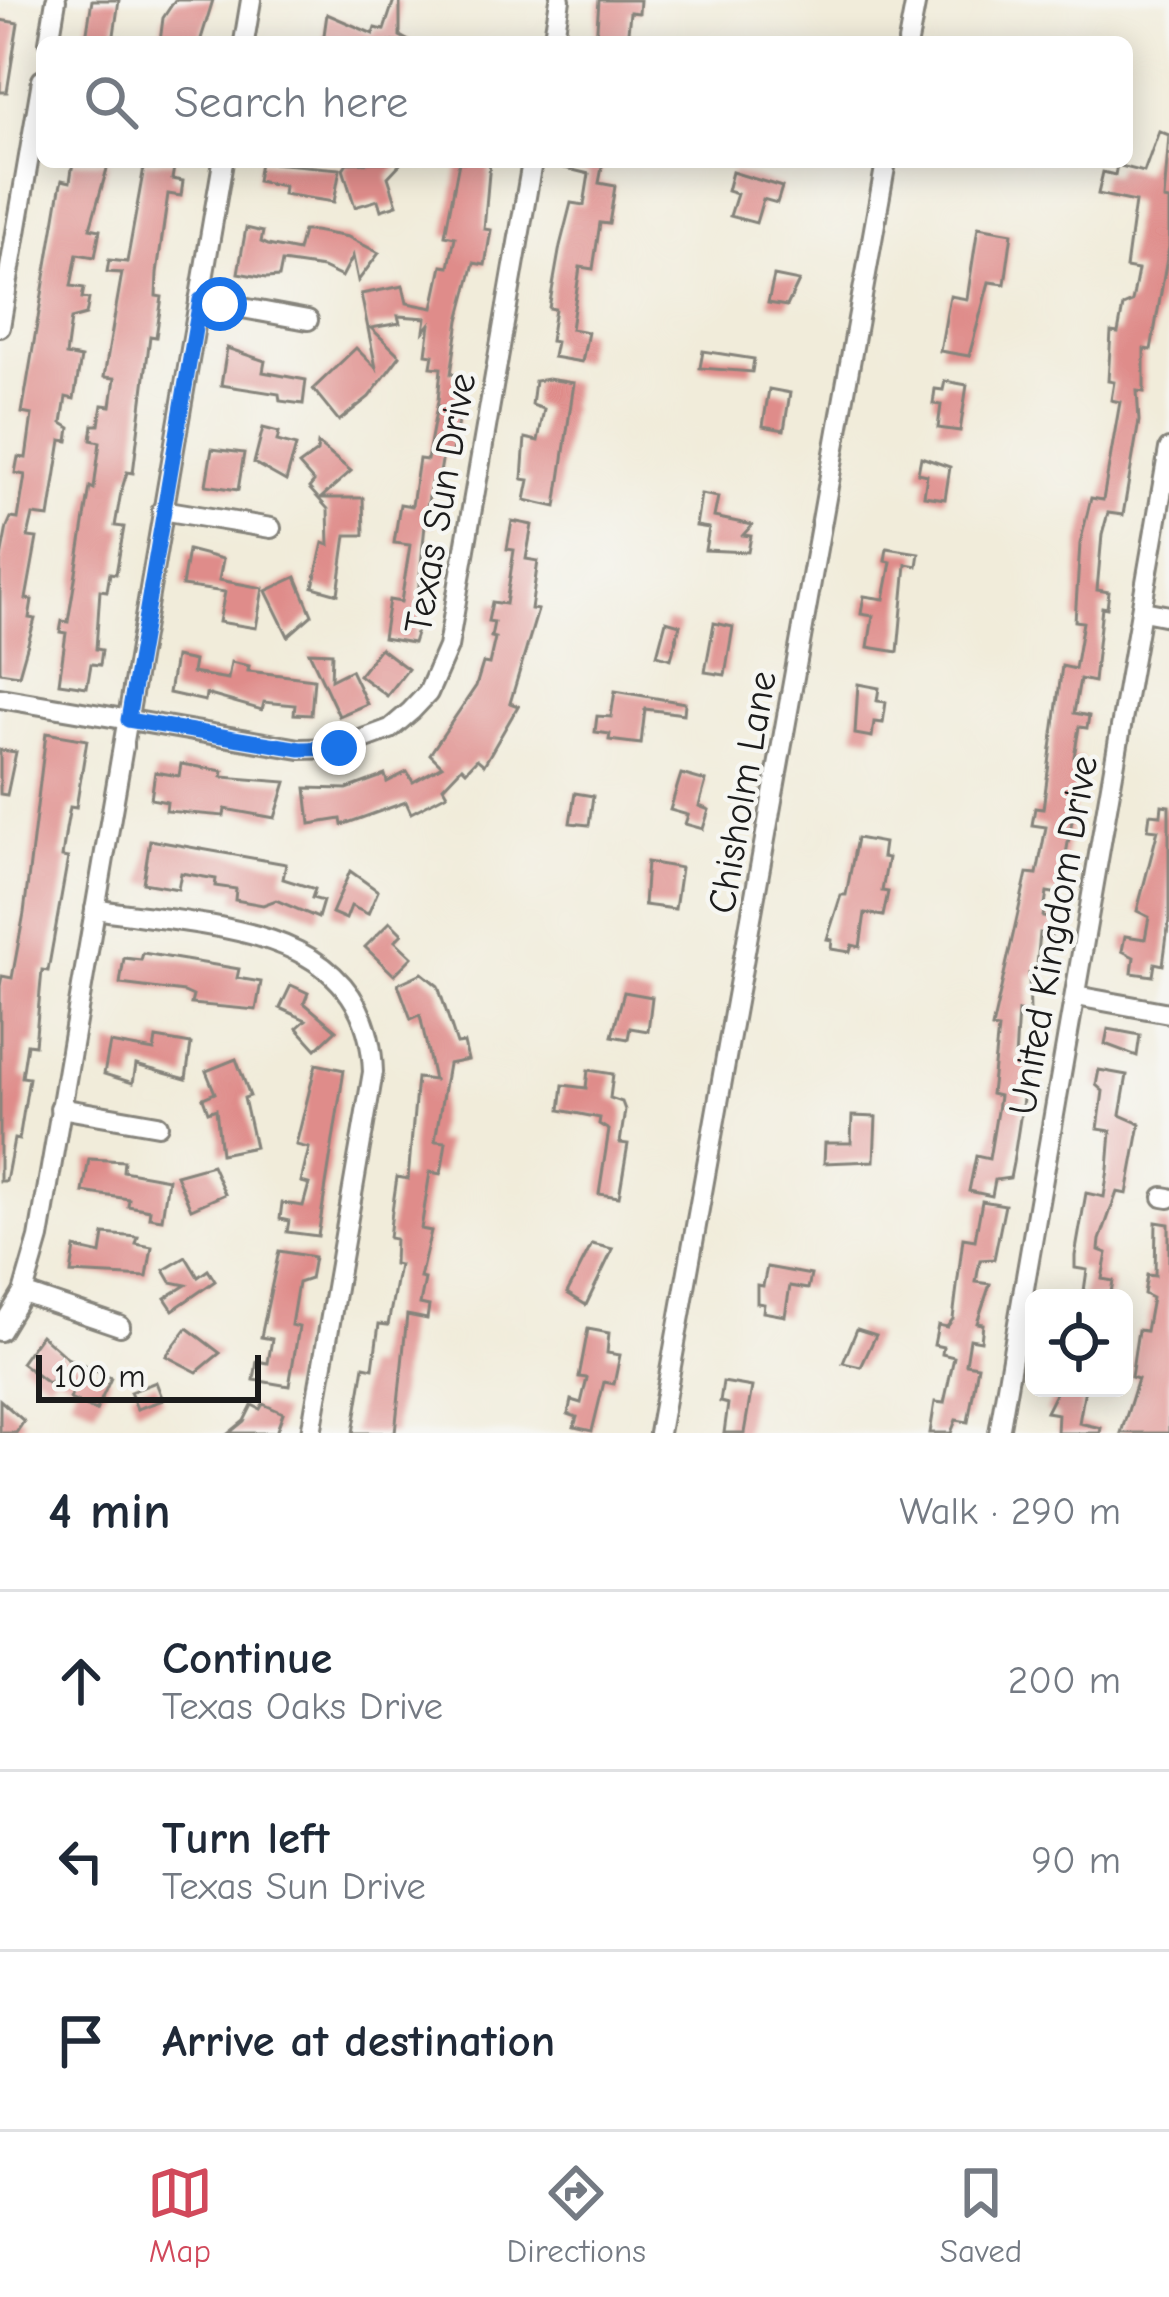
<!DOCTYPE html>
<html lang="en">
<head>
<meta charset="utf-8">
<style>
  :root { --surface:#fff; --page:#f6f6f7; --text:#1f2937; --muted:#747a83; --line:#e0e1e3; --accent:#d1495b }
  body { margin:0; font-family:"Comic Neue",sans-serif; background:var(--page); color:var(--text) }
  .controls { position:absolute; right:36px; bottom:36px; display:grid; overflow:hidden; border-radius:18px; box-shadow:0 6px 30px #0003 }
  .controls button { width:108px; height:108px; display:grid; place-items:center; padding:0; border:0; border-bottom:3px solid var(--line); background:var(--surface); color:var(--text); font:60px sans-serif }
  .scale { position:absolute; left:36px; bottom:30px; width:225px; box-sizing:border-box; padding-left:12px; border:6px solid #1c1c1c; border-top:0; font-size:33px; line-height:42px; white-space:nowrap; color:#1c1c1c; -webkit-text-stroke:9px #f6f6f2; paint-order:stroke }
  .stop { position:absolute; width:36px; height:36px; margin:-27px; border:9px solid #1a73e8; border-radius:50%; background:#fff }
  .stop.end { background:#1a73e8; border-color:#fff; box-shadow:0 3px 12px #0008 }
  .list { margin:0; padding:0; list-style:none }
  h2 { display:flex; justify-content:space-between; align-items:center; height:156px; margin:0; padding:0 48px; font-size:51px }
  h2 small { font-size:39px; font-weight:400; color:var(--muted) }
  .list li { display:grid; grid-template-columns:78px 1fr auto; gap:36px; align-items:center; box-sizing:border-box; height:180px; padding:0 48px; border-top:3px solid var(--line) }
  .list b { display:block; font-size:45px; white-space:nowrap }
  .list p { margin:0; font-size:39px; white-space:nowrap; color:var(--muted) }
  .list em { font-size:39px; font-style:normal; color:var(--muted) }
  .icon { flex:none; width:66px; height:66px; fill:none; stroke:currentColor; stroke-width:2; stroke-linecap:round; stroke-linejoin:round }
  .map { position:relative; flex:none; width:1169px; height:1433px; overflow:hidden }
  .search { position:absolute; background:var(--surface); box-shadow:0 6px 30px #0003; left:36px; right:36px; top:36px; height:132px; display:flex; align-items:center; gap:30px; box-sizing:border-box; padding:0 42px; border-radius:18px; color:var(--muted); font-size:45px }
  .sheet { height:696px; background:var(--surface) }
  nav { display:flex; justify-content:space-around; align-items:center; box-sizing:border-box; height:168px; border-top:3px solid var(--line); background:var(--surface); font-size:33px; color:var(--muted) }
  nav a { display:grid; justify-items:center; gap:6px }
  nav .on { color:var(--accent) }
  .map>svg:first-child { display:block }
</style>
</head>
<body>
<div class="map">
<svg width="1169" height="1433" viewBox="0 0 1169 1433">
  <rect width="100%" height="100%" fill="#f6f6f2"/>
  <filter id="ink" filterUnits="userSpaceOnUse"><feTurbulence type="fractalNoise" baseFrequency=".00833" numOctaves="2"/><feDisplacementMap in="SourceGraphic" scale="24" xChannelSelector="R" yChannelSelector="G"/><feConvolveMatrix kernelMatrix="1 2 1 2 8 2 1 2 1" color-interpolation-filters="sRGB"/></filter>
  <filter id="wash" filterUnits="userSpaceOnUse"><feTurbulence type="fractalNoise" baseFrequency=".004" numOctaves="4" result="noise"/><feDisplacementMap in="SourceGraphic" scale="48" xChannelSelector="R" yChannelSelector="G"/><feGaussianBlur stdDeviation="2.7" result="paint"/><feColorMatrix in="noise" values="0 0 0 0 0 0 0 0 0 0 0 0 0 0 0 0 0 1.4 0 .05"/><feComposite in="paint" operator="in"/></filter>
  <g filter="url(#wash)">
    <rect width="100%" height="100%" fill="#f1ecda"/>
    <g id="blocks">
      <g fill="#df8c8a">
        <path d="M 92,0 L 119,0 L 113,42 L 86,38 Z"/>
        <path d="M 175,0 L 213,0 L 200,42 L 160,42 L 163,18 Z"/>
        <path d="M 394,0 L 400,0 L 400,36 L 411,42 L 323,42 L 327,14 L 373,34 L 375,28 L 384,30 Z"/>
        <path d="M 599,0 L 640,0 L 639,13 L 630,12 L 627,42 L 596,42 Z"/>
        <path d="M 0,20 L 18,23 L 7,92 L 0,92 Z"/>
        <path d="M 1159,131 L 1169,135 L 1164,200 L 1169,201 L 1169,247 L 1151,350 L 1144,349 L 1144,392 L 1137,391 L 1139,421 L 1123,515 L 1108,513 L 1102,535 L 1097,590 L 1109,592 L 1107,608 L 1102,607 L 1094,682 L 1080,679 L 1074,713 L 1089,716 L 1087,728 L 1079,727 L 1074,757 L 1083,758 L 1059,894 L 1047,892 L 1043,917 L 1054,919 L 1051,935 L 1040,933 L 1036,976 L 1029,974 L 1030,1013 L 1018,1011 L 1015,1059 L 1029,1061 L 1013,1163 L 1010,1178 L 995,1180 L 992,1196 L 969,1191 L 976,1156 L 989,1159 L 997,1111 L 999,1096 L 991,1094 L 998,1029 L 992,1028 L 1027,873 L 1037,874 L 1046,827 L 1032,825 L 1035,808 L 1043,809 L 1062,666 L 1075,669 L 1083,622 L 1075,621 L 1080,544 L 1091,498 L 1103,500 L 1120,402 L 1111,400 L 1114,382 L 1108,381 L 1111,332 L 1118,333 L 1123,306 L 1132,302 L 1138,270 L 1126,268 L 1135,202 L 1098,194 L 1103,172 L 1115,175 L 1117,165 L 1144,172 Z"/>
        <path d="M 73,162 L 109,162 L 90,228 L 100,230 L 95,257 L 77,254 L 71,286 L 84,288 L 82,298 L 89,299 L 86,315 L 71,319 L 66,355 L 81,358 L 74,399 L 66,397 L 62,423 L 70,428 L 68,441 L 61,440 L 49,517 L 33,515 L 28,537 L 37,538 L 26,599 L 32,600 L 29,618 L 35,619 L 19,675 L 0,672 L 0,563 L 7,527 L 11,518 L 18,519 L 25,475 L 15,473 L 18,457 L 26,458 L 32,415 L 22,413 L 60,188 L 62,180 L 70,182 Z"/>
        <path d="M 145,162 L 175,162 L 172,179 L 183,181 L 181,196 L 168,194 L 157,273 L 156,296 L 162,297 L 156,337 L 150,336 L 133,473 L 127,472 L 121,492 L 115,526 L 124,527 L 116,574 L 110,573 L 107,591 L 100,590 L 96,649 L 102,650 L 100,665 L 91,664 L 87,687 L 59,683 L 66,633 L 60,632 L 62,621 L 68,622 L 90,487 L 94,489 L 100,442 L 91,440 L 93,425 L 99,425 L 102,405 L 111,406 L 115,378 L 104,377 L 122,273 L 107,272 L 109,260 L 127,262 Z"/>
        <path d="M 260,162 L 340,169 L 334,202 L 283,194 L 284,186 L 257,181 Z"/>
        <path d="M 402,162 L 388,177 L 397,205 L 381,210 L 378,200 L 355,207 L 343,169 L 347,163 Z"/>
        <path d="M 459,162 L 490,162 L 484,229 L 491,230 L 485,265 L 474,263 L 459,320 L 451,374 L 463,376 L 458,422 L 451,456 L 443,455 L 439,479 L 432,478 L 427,508 L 435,509 L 433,526 L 425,525 L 417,605 L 425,606 L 413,643 L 383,638 L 389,600 L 401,602 L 410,545 L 394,543 L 400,504 L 412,506 L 419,459 L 427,460 L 438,401 L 441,368 L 431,367 L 433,355 L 426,354 L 430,324 L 424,331 L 426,318 L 398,316 L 400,323 L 371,328 L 400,356 L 369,397 L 339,421 L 313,389 L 356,348 L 376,368 L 361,294 L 403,286 L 407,303 L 433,308 L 442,266 L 449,267 L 455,237 L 445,235 Z"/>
        <path d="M 561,162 L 603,162 L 599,183 L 615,186 L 609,224 L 600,223 L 593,269 L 580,267 L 571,329 L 588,332 L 582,362 L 553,357 L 556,342 L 550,341 L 555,309 L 549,308 L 560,246 L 571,203 L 584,205 L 589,174 L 560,167 Z"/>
        <path d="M 732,172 L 782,187 L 777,203 L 763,199 L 756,223 L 730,216 L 737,194 L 727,191 Z"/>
        <path d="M 978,227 L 1012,233 L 1005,284 L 989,282 L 969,356 L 940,351 L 950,296 L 967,299 Z"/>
        <path d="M 246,228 L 263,232 L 261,242 L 268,245 L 298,251 L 303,231 L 314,231 L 348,237 L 379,253 L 358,281 L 353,256 L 342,277 L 323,268 L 282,262 L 279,277 L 266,278 L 238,273 Z"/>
        <path d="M 774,276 L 799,281 L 787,306 L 768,303 Z"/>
        <path d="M 227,348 L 265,361 L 263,372 L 306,380 L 303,404 L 280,401 L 279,394 L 221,385 Z"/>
        <path d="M 703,351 L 754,359 L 752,372 L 700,368 Z"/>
        <path d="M 548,379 L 574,383 L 556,507 L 525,500 L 529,480 L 522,479 L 525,438 L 538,441 L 544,409 L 532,405 L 535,381 Z"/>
        <path d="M 945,381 L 967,385 L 960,431 L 938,428 L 941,405 L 933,404 L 935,389 L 943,390 Z"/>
        <path d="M 769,389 L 790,393 L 784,430 L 763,426 Z"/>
        <path d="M 263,428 L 279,432 L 277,441 L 296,446 L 286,481 L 254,463 Z"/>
        <path d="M 318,444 L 351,471 L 321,498 L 363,498 L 364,535 L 346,535 L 338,594 L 313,587 L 323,543 L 329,545 L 328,509 L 309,488 L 314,482 L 299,465 L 317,452 Z"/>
        <path d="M 212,449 L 244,453 L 238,490 L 206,485 Z"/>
        <path d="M 921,457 L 950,467 L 945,499 L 924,496 L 927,475 L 918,473 Z"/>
        <path d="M 701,494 L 718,497 L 714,517 L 752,525 L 743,535 L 751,536 L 748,552 L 705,550 L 709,528 L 696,526 Z"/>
        <path d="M 512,521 L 532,525 L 526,559 L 538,561 L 531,609 L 538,610 L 510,703 L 518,706 L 484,765 L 477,759 L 466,771 L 462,767 L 443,787 L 447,794 L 411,813 L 406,802 L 342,825 L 341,819 L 310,824 L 306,788 L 347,789 L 385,775 L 387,782 L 407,772 L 413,782 L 442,766 L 430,754 L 476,686 L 483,663 L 489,664 L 495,638 L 491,637 L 494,622 L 488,621 L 492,602 L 506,604 L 514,550 L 507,549 Z"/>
        <path d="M 887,548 L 919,553 L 917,566 L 906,564 L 898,652 L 868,647 L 873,616 L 861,614 L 864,596 L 884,599 L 891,562 L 885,561 Z"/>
        <path d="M 188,550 L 223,559 L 219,580 L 263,588 L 256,628 L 219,622 L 225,592 L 182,586 Z"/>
        <path d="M 296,577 L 312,615 L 288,636 L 266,591 Z"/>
        <path d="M 666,621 L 680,625 L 671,659 L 657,655 Z"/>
        <path d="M 714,623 L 733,627 L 725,675 L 705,672 Z"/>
        <path d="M 380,648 L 408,669 L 387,696 L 359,675 Z"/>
        <path d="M 309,652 L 332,653 L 331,680 L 351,670 L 367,704 L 339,716 Z"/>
        <path d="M 175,657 L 194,661 L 192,673 L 228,679 L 231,662 L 249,666 L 248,671 L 314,679 L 311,715 L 294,714 L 295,705 L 264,702 L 262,710 L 206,694 L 205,701 L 169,693 Z"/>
        <path d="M 858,684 L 879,688 L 877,701 L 886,702 L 883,723 L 874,722 L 872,737 L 855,734 Z"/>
        <path d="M 615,691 L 685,703 L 684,714 L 645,709 L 641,744 L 609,740 L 610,734 L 595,732 L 597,716 L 611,717 Z"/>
        <path d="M 46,733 L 87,740 L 76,808 L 70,807 L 66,829 L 62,857 L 68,858 L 48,971 L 42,970 L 35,1045 L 27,1044 L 22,1077 L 29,1078 L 19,1140 L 14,1139 L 6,1181 L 0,1181 L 0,986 L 2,976 L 12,978 L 24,913 Z"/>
        <path d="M 0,750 L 16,752 L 7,795 L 0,794 Z"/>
        <path d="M 181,764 L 223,771 L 222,777 L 286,782 L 275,818 L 225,809 L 224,816 L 166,811 L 167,802 L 151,799 L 155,772 L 179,776 Z"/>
        <path d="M 681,774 L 706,781 L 699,806 L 709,810 L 703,829 L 685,824 L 688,815 L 670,810 Z"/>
        <path d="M 575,793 L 593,796 L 589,825 L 570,823 Z"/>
        <path d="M 1162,805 L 1169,806 L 1169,920 L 1163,965 L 1155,963 L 1153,976 L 1132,973 L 1134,957 L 1122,951 L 1125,936 L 1145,939 L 1149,917 L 1137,911 L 1158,830 L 1148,829 L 1150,814 L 1161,815 Z"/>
        <path d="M 857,838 L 884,843 L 882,857 L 888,858 L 882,891 L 888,892 L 883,916 L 865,913 L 860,947 L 852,945 L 850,952 L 831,949 L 832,940 L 827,939 L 841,895 L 846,895 Z"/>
        <path d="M 150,840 L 286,864 L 283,879 L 315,889 L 312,898 L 323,901 L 318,918 L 276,900 L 263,905 L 235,900 L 236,889 L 215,886 L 216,879 L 181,873 L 178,889 L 143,883 Z"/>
        <path d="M 647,862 L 681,868 L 675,909 L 644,905 Z"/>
        <path d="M 350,871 L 378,891 L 368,914 L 351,906 L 346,919 L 332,913 Z"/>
        <path d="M 390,922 L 402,934 L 395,941 L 412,957 L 394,975 L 365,947 Z"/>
        <path d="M 143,953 L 239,969 L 237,978 L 261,982 L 256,1010 L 191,1004 L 193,996 L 184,992 L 120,984 L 124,958 L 141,960 Z"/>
        <path d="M 422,973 L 438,986 L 457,1044 L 464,1043 L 468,1060 L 448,1064 L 435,1141 L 446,1142 L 441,1174 L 430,1172 L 421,1229 L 431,1231 L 420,1278 L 425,1279 L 420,1304 L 429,1306 L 427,1319 L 407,1315 L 395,1433 L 353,1433 L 364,1366 L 373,1368 L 379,1324 L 388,1325 L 399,1265 L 394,1264 L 395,1239 L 389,1238 L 392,1211 L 397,1177 L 408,1179 L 417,1078 L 434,1080 L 420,1015 L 411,1019 L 398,984 Z"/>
        <path d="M 291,985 L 308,993 L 304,1003 L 336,1030 L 316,1049 L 297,1028 L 306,1020 L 280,1008 Z"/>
        <path d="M 624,992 L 652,997 L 648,1031 L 630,1028 L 628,1039 L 612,1036 Z"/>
        <path d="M 1108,1029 L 1140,1035 L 1137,1056 L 1105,1044 Z"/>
        <path d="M 156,1038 L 191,1044 L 186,1079 L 136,1065 L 133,1083 L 104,1074 L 110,1043 L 154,1051 Z"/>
        <path d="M 236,1059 L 250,1096 L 244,1098 L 255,1147 L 221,1154 L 216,1109 L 208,1112 L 203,1098 L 215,1093 L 206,1071 Z"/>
        <path d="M 316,1064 L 344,1070 L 318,1236 L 287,1232 L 289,1221 L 280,1219 L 282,1203 L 303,1206 L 309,1184 L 301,1182 L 309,1148 L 296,1145 Z"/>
        <path d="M 588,1070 L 613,1074 L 610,1098 L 622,1102 L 625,1110 L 620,1143 L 628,1144 L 619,1197 L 599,1194 L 609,1130 L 599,1124 L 600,1118 L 560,1110 L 563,1085 L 586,1088 Z"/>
        <path d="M 1099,1070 L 1127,1075 L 1120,1115 L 1140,1124 L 1127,1194 L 1117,1192 L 1100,1240 L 1099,1250 L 1107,1253 L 1102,1279 L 1113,1281 L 1110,1298 L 1083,1298 L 1087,1270 L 1075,1268 L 1075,1256 L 1086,1193 L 1104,1197 L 1108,1169 L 1111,1131 L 1098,1129 L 1103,1091 L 1096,1085 Z"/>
        <path d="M 852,1116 L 876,1117 L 874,1161 L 824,1163 L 825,1143 L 851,1143 Z"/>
        <path d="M 89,1159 L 124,1161 L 123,1171 L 168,1179 L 162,1219 L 149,1217 L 150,1210 L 128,1206 L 129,1199 L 83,1192 Z"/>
        <path d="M 212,1165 L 225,1194 L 191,1209 L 176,1175 Z"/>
        <path d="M 982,1201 L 1005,1205 L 994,1259 L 980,1260 L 976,1282 L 990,1284 L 977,1323 L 983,1324 L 981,1341 L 970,1339 L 966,1364 L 978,1366 L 968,1422 L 956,1420 L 951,1433 L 930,1433 L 935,1402 L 944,1403 L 954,1357 L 942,1354 L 943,1347 L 934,1345 L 938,1325 L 947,1327 L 953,1319 L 963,1238 L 975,1240 Z"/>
        <path d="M 1156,1222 L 1169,1224 L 1169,1433 L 1121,1433 L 1138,1379 L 1131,1377 L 1138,1330 L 1146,1331 L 1152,1298 L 1144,1294 L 1147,1275 L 1155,1276 Z"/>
        <path d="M 104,1234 L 138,1237 L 136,1244 L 152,1247 L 147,1277 L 71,1273 L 75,1248 L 101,1254 Z"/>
        <path d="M 592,1244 L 613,1249 L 586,1305 L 567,1293 Z"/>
        <path d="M 279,1251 L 314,1257 L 310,1279 L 298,1283 L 291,1325 L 299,1327 L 289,1386 L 254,1380 L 257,1361 L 268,1363 L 272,1339 L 261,1337 Z"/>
        <path d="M 186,1257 L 198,1277 L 208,1270 L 215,1281 L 173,1310 L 165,1298 L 186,1285 L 171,1282 L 164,1270 Z"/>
        <path d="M 767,1267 L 811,1275 L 808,1289 L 790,1286 L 785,1316 L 763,1312 L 764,1304 L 757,1303 L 757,1285 L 763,1286 Z"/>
        <path d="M 187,1328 L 220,1353 L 197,1372 L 166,1356 Z"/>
        <path d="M 588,1329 L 609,1333 L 607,1353 L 620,1355 L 614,1384 L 604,1382 L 592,1431 L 574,1427 L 577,1417 L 568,1414 L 571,1400 L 581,1403 L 587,1378 L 579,1377 Z"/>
        <path d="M 857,1329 L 876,1335 L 861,1367 L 843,1363 Z"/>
        <path d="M 41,1335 L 67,1358 L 111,1378 L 96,1411 L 70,1399 L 76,1385 L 55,1375 L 49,1384 L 21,1363 Z"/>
        <path d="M 156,1382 L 163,1400 L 137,1409 L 130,1392 Z"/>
        <path d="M 723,1382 L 752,1387 L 744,1433 L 724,1433 L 728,1404 L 720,1402 Z"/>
        <path d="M 1058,1388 L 1085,1388 L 1079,1423 L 1101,1428 L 1100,1433 L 1057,1433 L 1058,1414 L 1046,1412 Z"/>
        <path d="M 0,1400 L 24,1421 L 16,1433 L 0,1433 Z"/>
        <path d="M 263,1404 L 283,1413 L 276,1433 L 229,1433 L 244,1421 L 252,1405 L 260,1409 Z"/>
      </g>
    </g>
  </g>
  <g filter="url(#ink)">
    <use href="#blocks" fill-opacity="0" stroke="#86847b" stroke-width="3"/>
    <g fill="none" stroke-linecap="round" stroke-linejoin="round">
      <g stroke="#86847b" stroke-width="24">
        <g id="street">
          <path d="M 49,42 L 56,0"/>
          <path d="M 244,42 L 251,0"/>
          <path d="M 553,42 L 560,0"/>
          <path d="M 908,42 L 916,0"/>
          <path d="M 199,300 L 308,320"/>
          <path d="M 0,327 L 42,80"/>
          <path d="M 162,510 L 271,528"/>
          <path d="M 1143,611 L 1169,616"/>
          <path d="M 0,698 L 300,749 L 339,748 L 390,729 L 411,711 L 428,693 L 448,647 L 532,162"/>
          <path d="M 95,909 C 207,928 368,922 373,1072 L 311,1433"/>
          <path d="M 1076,996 L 1169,1013"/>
          <path d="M 60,1108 L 158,1125"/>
          <path d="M 1163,1197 L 1169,1198"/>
          <path d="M 23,1293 L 120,1326"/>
          <path d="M 0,1331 L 23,1293 L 39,1238 L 223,162"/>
          <path d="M 659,1433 L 886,162"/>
          <path d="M 999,1433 L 1169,449"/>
        </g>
      </g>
      <use href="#street" stroke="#fff" stroke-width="18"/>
    </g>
  </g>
  <g fill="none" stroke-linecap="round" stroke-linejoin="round" filter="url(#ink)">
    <path stroke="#1a73e8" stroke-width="15" d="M 220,304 L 200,300 L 128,720 L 300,749 L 339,748"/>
  </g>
  <g text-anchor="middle" stroke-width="9" stroke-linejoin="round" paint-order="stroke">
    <g font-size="39" fill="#1c1c1c" stroke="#f6f6f2">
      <text transform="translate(439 503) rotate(-80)" y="14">Texas Sun Drive</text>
      <text transform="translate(741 792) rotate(-80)" y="14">Chisholm Lane</text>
      <text transform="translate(1052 935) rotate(-80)" y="14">United Kingdom Drive</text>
    </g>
  </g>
</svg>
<div class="controls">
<button><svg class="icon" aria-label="locate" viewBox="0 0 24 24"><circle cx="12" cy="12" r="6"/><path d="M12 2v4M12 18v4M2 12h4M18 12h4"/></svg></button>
</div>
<div class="scale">100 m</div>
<div class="stop" style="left:220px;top:304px"></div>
<div class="stop end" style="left:339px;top:748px"></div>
<div class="search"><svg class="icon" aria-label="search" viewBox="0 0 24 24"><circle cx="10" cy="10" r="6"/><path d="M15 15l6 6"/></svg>Search here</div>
</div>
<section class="sheet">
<h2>4 min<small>Walk · 290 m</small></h2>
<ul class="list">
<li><svg class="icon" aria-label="ahead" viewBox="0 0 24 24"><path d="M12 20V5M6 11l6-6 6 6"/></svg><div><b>Continue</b><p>Texas Oaks Drive</p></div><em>200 m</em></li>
<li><svg class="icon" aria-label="left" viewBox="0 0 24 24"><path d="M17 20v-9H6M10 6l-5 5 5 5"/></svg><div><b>Turn left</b><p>Texas Sun Drive</p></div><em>90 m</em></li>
<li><svg class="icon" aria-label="arrive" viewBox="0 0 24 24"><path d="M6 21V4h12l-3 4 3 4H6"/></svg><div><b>Arrive at destination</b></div></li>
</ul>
</section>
<nav>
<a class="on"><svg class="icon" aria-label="map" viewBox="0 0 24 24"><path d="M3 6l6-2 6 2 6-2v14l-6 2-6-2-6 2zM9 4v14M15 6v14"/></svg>Map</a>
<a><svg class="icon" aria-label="directions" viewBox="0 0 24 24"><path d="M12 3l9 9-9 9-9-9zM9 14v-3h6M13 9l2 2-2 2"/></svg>Directions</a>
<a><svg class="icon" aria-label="saved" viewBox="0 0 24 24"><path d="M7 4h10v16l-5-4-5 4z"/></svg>Saved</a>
</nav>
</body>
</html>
